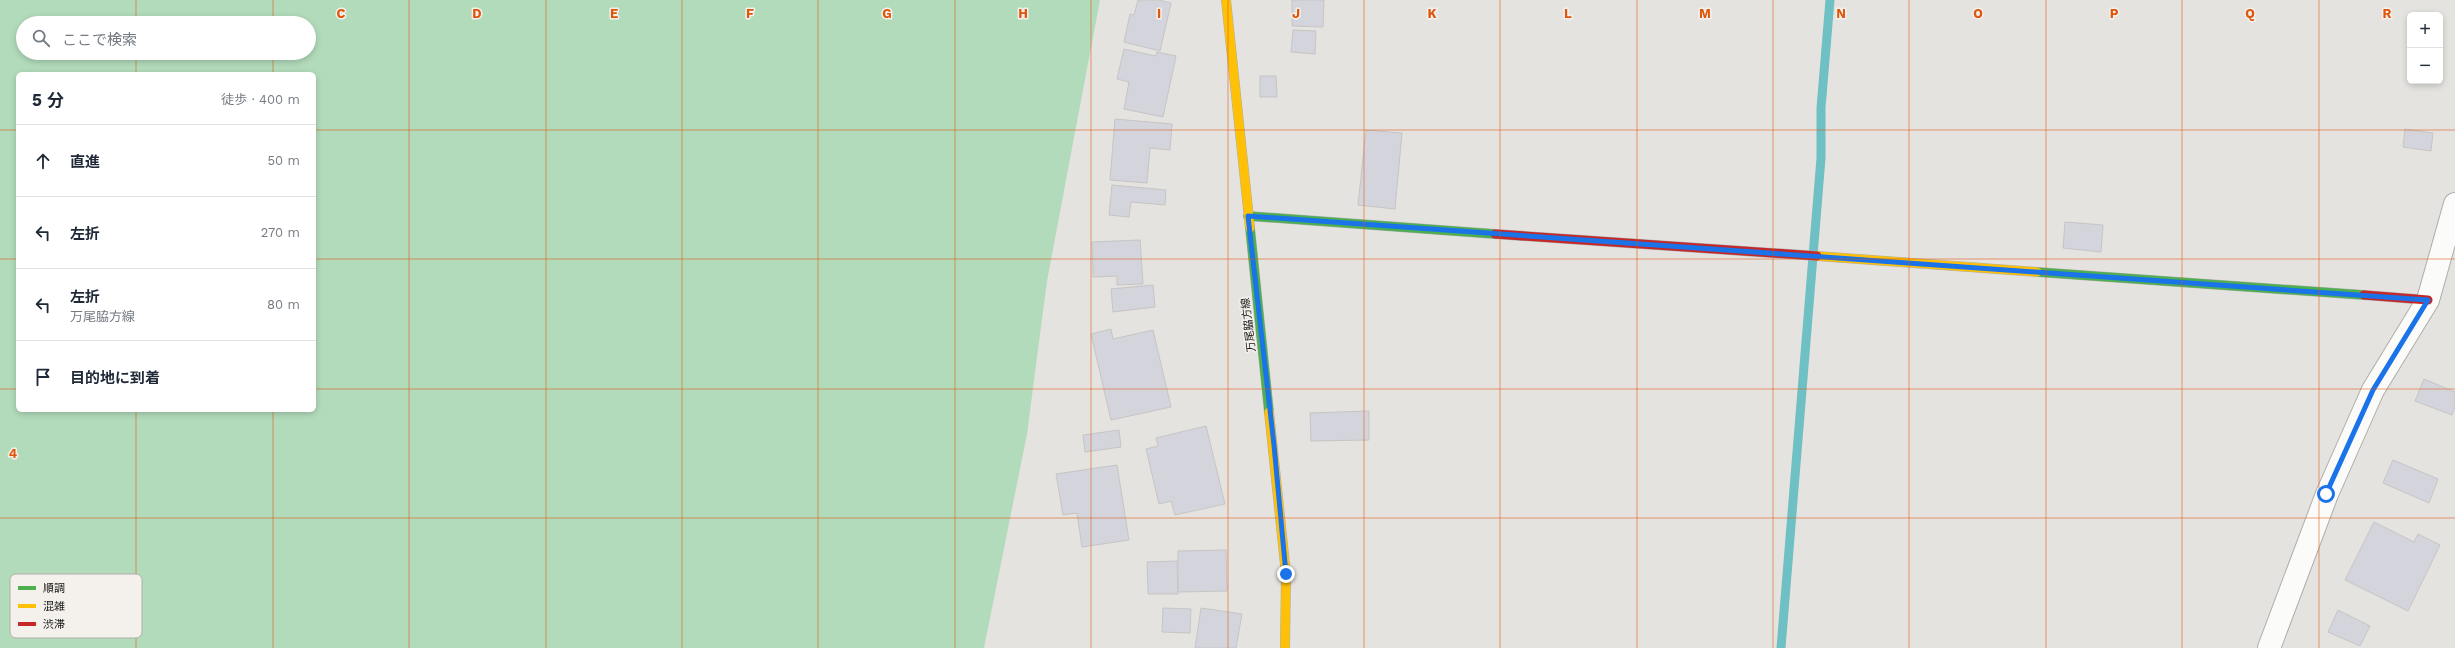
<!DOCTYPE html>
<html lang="ja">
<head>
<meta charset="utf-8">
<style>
  :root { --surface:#fff; --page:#f6f6f7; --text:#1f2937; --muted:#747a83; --line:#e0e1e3 }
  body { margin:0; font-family:"Work Sans","Noto Sans JP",sans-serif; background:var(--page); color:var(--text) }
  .controls { position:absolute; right:12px; top:12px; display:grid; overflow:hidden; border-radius:6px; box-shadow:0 2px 6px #0003 }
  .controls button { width:36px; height:36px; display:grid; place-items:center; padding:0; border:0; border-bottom:1px solid var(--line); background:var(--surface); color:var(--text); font:20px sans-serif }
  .stop { position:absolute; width:12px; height:12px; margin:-9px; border:3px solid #1a73e8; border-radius:50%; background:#fff }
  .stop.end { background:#1a73e8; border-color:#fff; box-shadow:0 1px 4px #0008 }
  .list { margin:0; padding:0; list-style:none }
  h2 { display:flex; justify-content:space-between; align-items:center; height:52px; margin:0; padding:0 16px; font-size:17px }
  h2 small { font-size:13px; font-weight:400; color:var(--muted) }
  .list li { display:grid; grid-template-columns:26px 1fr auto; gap:12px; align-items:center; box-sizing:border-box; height:72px; padding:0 16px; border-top:1px solid var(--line) }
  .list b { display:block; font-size:15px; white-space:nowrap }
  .list p { margin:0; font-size:13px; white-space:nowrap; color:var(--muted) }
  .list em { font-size:13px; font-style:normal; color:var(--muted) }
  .icon { flex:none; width:22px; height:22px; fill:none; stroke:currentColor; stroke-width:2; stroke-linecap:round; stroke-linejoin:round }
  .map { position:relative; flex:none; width:2455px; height:648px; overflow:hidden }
  .search { position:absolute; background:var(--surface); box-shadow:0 2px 6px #0003; left:16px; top:16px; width:300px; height:44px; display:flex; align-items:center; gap:10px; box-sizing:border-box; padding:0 14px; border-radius:22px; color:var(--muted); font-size:15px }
  .panel { position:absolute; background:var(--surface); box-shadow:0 2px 6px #0003; left:16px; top:72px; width:300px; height:340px; border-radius:6px }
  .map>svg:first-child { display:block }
</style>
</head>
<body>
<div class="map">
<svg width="2455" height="648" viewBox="0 0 2455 648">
  <rect width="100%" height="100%" fill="#e5e3e0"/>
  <path fill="#b2dbbb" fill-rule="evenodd" d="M 0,0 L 1100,0 L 1047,281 L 1027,434 L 984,648 L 0,648 ZM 23,23 L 309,23 L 309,53 L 23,53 ZM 18,74 L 314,74 L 314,410 L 18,410 Z"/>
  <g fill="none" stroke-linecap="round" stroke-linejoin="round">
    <path stroke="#6fc0c4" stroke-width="9" d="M 1781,648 L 1821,158 L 1821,108 L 1830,0"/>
  </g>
  <g fill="#d4d4dd" stroke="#c6c5c4">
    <path d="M 1138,0 L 1159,0 L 1171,3 L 1160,51 L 1124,42 L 1130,14 L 1134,15 Z"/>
    <path d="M 1292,0 L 1324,0 L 1323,27 L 1292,26 Z"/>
    <path d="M 1293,30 L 1316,31 L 1315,54 L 1291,52 Z"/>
    <path d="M 1124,49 L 1156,56 L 1157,52 L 1176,56 L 1163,117 L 1124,109 L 1129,82 L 1117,79 Z"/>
    <path d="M 1260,76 L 1276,76 L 1277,97 L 1260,97 Z"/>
    <path d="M 1115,119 L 1172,124 L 1170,150 L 1150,148 L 1147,183 L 1110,180 Z"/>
    <path d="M 2405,129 L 2433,133 L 2431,151 L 2403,147 Z"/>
    <path d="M 1366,130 L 1402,133 L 1395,209 L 1358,205 Z"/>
    <path d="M 1112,185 L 1166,190 L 1165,205 L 1131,202 L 1129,217 L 1109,215 Z"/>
    <path d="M 2065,222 L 2103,225 L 2101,252 L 2063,248 Z"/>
    <path d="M 1140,240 L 1143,284 L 1117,285 L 1117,276 L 1093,277 L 1092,242 Z"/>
    <path d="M 1153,285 L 1155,307 L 1113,312 L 1111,289 Z"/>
    <path d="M 1111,329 L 1113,339 L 1153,330 L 1171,407 L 1111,420 L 1091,334 Z"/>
    <path d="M 2424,379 L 2455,392 L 2455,407 L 2452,415 L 2415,401 Z"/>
    <path d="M 1369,411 L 1369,440 L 1311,441 L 1310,413 Z"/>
    <path d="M 1206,426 L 1225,504 L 1175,515 L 1171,501 L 1159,504 L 1146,449 L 1158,446 L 1156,438 Z"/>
    <path d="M 1119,430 L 1121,447 L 1085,452 L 1083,435 Z"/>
    <path d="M 2393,460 L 2438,479 L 2429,503 L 2383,483 Z"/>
    <path d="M 1117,465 L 1129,540 L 1082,547 L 1077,513 L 1063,515 L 1056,474 Z"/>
    <path d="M 2374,522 L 2414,542 L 2418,534 L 2440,545 L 2408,611 L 2345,580 Z"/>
    <path d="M 1226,550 L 1227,591 L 1178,592 L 1178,551 Z"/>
    <path d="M 1177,561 L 1178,594 L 1148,594 L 1147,562 Z"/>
    <path d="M 1163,608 L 1191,609 L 1190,633 L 1162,632 Z"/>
    <path d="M 1201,608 L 1242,614 L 1236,648 L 1195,648 Z"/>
    <path d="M 2338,610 L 2370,626 L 2360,646 L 2328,632 Z"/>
  </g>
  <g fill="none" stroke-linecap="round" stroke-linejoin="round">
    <g stroke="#aeadaa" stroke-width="24">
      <path id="street" d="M 2269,648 L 2327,494 L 2373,390 L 2428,300 L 2455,204"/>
    </g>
    <g stroke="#aeadaa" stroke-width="10">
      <g id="fast">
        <path d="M 1248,216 L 1495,234"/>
        <path d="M 1250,228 L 1269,412"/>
        <path d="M 2037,272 L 2364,295"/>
      </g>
    </g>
    <g stroke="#aeadaa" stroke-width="10">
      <g id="slow">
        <path d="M 1226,0 L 1250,228"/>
        <path d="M 1817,256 L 2037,272"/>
        <path d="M 1269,412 L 1286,574 L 1285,648"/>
      </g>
    </g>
    <g stroke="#aeadaa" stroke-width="10">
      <g id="jam">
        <path d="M 1495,234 L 1817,256"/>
        <path d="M 2364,295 L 2428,300"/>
      </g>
    </g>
    <use href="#street" stroke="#fbfbfa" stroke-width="22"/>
    <use href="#fast" stroke="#4caf50" stroke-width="9"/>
    <use href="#slow" stroke="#ffc107" stroke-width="9"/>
    <use href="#jam" stroke="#c62828" stroke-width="9"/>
  </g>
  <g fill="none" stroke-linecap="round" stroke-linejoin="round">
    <path stroke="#1a73e8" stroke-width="5" d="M 1286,574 L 1274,445 L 1248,216 L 2428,300 L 2373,390 L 2326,494"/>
  </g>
  <path fill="none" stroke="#de560c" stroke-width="1" stroke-opacity="0.55" d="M 136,0 L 136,23M 273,0 L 273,23M 409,0 L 409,648M 546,0 L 546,648M 682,0 L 682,648M 818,0 L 818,648M 955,0 L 955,648M 1091,0 L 1091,648M 1228,0 L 1228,648M 1364,0 L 1364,648M 1500,0 L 1500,648M 1637,0 L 1637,648M 1773,0 L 1773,648M 1909,0 L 1909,648M 2046,0 L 2046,648M 2182,0 L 2182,648M 2319,0 L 2319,648M 136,53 L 136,74M 273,53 L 273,74M 0,130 L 18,130M 314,130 L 2455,130M 0,259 L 18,259M 314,259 L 2455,259M 0,389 L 18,389M 314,389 L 2455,389M 136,410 L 136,648M 273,410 L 273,648M 0,518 L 2455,518"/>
  <g text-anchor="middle" stroke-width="3" stroke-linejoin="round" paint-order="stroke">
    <g font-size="11" fill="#171614" stroke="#f4f1ec">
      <text transform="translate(1248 325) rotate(-97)" y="4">万尾脇方線</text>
    </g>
  </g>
  <rect x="10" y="574" width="132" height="64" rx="6" fill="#f4f1ec" stroke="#b2afab" stroke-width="1"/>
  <rect x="18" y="586" width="18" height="4" fill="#4caf50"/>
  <rect x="18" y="604" width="18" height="4" fill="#ffc107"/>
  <rect x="18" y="622" width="18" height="4" fill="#c62828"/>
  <g font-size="11" fill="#171614">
    <text x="43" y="592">順調</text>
    <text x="43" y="610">混雑</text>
    <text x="43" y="628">渋滞</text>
  </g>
  <g font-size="13" text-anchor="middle" font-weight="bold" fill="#de560c" stroke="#f4f1ec" stroke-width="3" stroke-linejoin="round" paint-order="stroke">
    <text x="341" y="18">C</text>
    <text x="477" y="18">D</text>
    <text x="614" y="18">E</text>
    <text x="750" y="18">F</text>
    <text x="887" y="18">G</text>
    <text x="1023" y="18">H</text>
    <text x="1159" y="18">I</text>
    <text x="1296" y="18">J</text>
    <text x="1432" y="18">K</text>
    <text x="1568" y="18">L</text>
    <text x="1705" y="18">M</text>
    <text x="1841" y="18">N</text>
    <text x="1978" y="18">O</text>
    <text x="2114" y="18">P</text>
    <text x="2250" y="18">Q</text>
    <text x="2387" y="18">R</text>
    <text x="13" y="458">4</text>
  </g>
</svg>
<div class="controls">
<button>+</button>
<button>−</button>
</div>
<div class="stop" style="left:2326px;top:494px"></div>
<div class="stop end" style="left:1286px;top:574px"></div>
<div class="search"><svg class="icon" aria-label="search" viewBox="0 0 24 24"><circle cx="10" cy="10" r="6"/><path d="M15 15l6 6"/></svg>ここで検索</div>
<section class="panel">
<h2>5 分<small>徒歩 · 400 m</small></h2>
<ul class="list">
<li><svg class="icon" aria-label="ahead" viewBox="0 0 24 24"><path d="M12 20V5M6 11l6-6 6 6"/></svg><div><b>直進</b></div><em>50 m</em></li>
<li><svg class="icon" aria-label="left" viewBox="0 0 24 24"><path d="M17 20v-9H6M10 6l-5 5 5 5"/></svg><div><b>左折</b></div><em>270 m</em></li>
<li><svg class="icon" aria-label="left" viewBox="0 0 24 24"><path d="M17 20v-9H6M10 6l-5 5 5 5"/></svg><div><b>左折</b><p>万尾脇方線</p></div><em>80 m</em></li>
<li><svg class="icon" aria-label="arrive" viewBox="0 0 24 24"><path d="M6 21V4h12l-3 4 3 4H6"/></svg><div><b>目的地に到着</b></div></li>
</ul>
</section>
</div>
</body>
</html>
